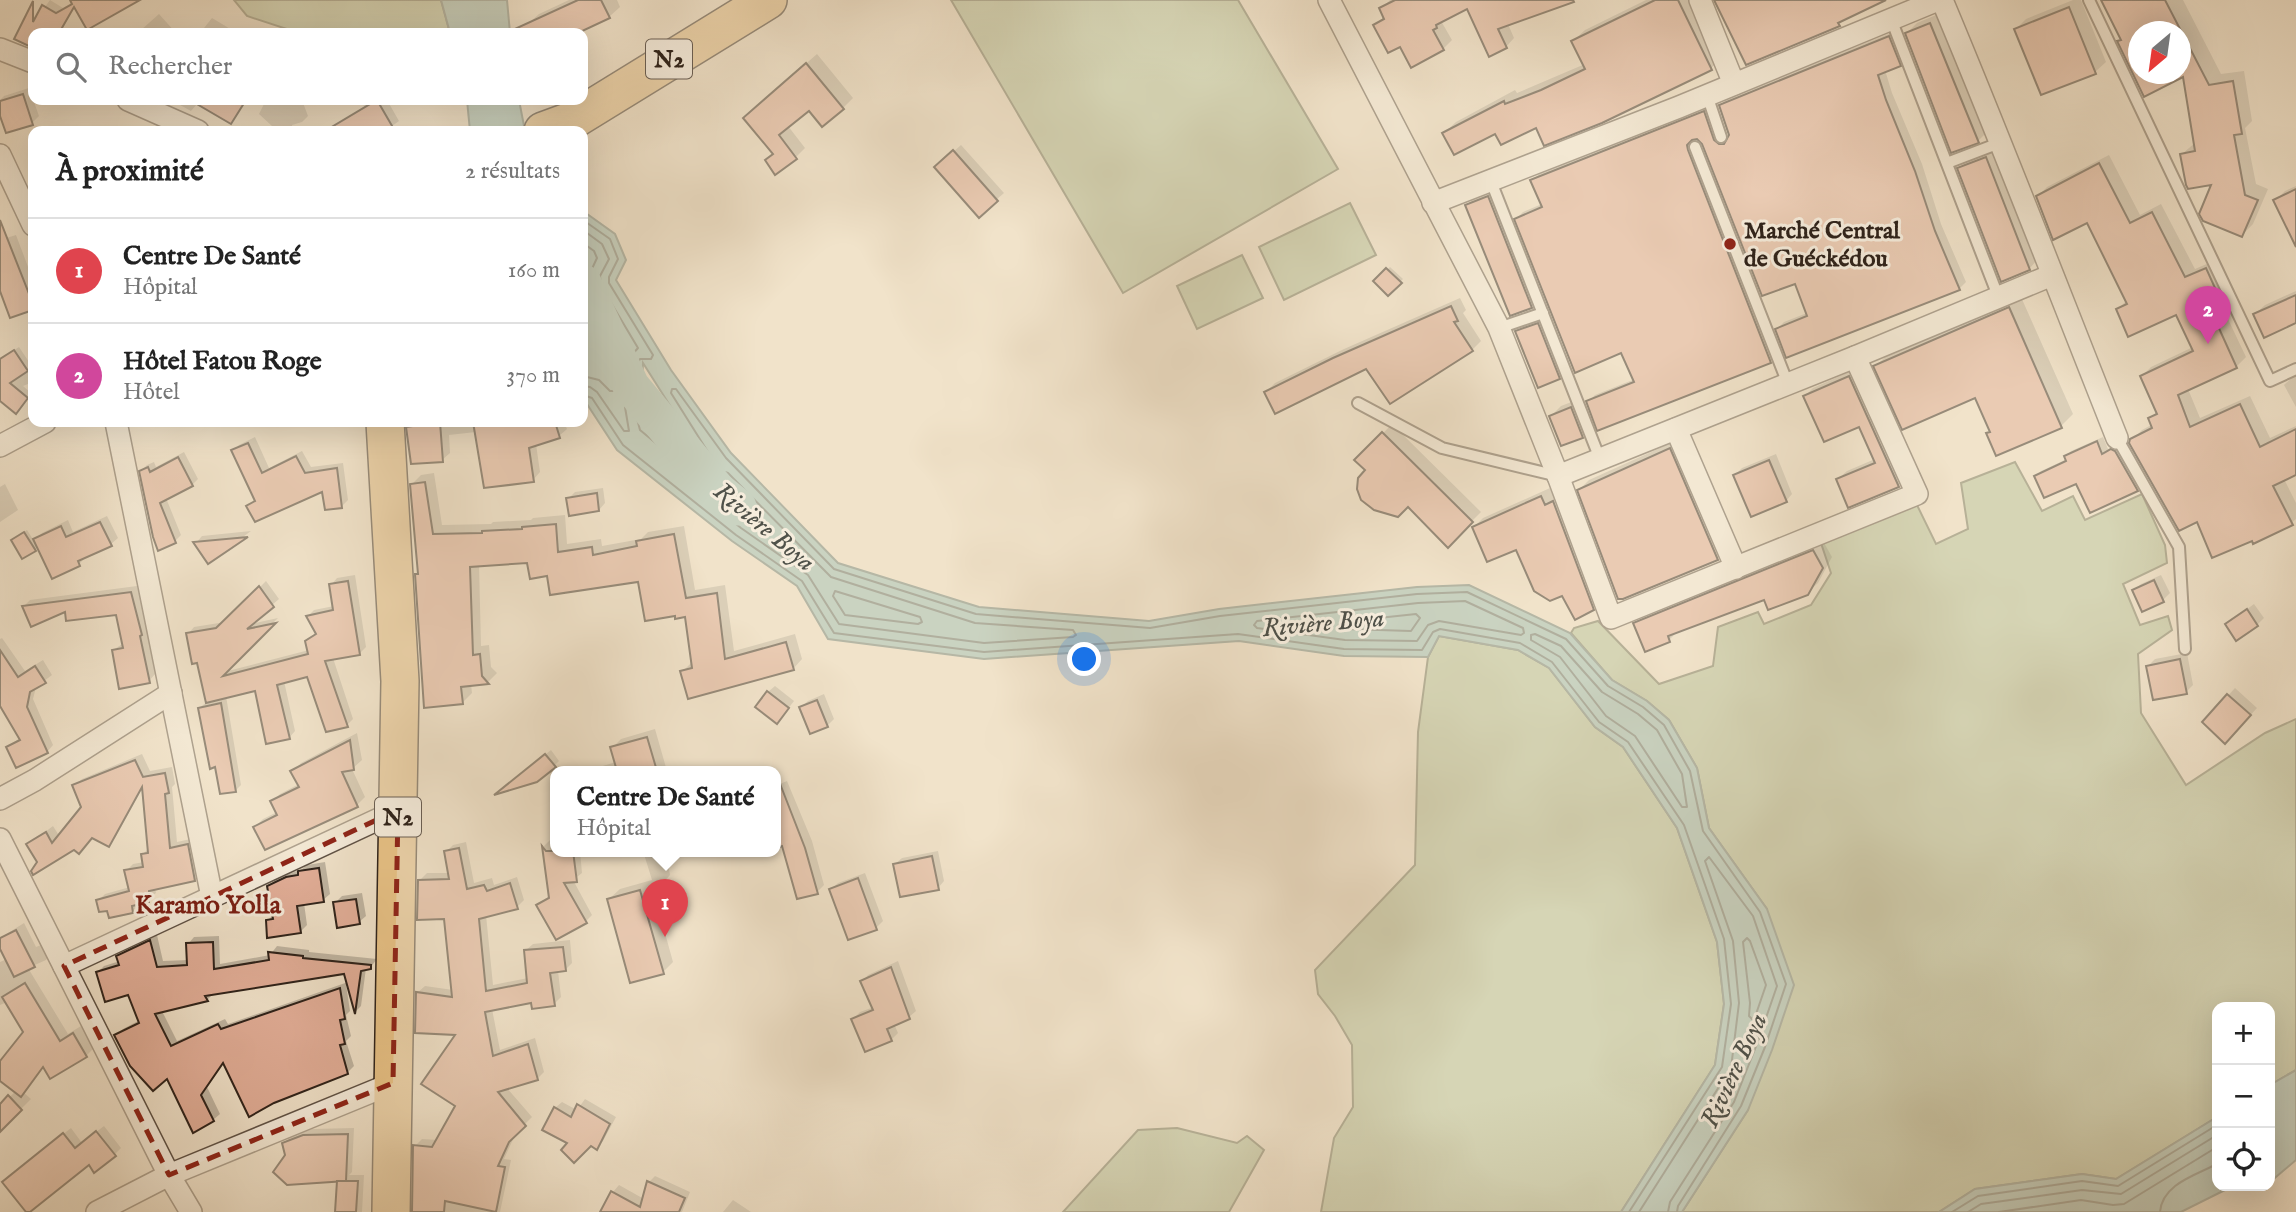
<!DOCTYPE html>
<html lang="fr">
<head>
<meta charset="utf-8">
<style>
  :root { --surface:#fff; --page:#f6f6f6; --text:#222; --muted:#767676; --line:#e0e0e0; --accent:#2563eb }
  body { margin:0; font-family:"IM FELL English",serif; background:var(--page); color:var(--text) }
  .controls { position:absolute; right:21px; bottom:21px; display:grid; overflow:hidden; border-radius:14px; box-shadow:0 7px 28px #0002 }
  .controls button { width:63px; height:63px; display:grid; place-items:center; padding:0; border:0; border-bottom:2px solid var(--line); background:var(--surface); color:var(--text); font:35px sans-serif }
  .compass { position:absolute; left:2128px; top:21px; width:63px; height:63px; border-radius:50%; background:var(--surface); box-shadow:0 7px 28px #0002; rotate:209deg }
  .you { position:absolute; left:1085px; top:660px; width:24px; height:24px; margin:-18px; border:5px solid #fff; border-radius:50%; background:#1a73e8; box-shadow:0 0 0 10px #1a73e833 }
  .badge { display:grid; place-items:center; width:46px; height:46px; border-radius:50%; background:var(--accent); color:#fff; font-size:23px; font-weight:700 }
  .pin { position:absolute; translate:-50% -58px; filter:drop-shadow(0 2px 4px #0008) }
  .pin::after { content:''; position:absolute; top:37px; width:24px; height:21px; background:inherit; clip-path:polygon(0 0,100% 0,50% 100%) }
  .popup { position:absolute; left:550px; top:766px; width:231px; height:91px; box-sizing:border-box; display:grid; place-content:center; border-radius:14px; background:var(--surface); filter:drop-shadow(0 2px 5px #0005); font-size:23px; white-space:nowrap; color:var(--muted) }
  .popup b { font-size:26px; color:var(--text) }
  .popup::after { content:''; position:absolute; left:50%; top:100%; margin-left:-14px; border:14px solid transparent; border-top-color:var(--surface) }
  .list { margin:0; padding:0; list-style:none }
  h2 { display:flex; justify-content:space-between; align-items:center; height:91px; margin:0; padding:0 28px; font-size:30px }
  h2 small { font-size:23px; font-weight:400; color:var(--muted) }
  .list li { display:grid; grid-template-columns:46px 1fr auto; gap:21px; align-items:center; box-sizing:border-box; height:105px; padding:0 28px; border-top:2px solid var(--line) }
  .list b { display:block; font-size:26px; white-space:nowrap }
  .list p { margin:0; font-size:23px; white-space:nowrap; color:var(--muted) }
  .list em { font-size:23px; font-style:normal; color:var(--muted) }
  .icon { flex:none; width:38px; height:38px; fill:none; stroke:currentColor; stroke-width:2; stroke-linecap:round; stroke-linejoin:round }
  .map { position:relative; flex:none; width:2296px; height:1212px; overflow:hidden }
  .search { position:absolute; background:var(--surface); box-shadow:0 7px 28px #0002; left:28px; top:28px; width:560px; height:77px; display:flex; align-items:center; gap:18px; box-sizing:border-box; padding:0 24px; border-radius:14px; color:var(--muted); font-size:26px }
  .panel { position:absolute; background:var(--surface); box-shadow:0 7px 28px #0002; left:28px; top:126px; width:560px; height:301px; border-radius:14px }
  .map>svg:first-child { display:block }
</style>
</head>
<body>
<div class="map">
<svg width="2296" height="1212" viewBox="0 0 2296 1212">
  <rect width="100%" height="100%" fill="#f1e3cb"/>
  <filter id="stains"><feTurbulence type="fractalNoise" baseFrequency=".00286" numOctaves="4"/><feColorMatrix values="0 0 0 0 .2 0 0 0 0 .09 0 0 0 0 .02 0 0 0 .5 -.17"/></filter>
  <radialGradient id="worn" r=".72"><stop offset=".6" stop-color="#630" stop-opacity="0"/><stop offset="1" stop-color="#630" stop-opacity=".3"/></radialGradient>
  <g fill="#b6c49b" stroke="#72735a" stroke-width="2">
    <path d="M 234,0 L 441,0 L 450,33 L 299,33 L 247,16 Z"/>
    <path d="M 951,0 L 1238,0 L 1338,169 L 1123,293 Z"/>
    <path d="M 1350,203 L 1376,255 L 1284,300 L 1259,247 Z"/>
    <path d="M 1242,255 L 1263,298 L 1197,329 L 1177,286 Z"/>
    <path d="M 2015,462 L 2042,511 L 2073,496 L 2085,520 L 2142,494 L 2165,545 L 2167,563 L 2123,584 L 2140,625 L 2168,616 L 2172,630 L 2138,654 L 2141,713 L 2186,785 L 2265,733 L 2296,719 L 2296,1070 L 2270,1085 L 2270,1007 L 2217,1007 L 2217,1117 L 2116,1179 L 2082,1174 L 1975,1189 L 1939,1212 L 1682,1212 L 1748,1110 L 1767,909 L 1709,828 L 1697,768 L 1669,720 L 1647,701 L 1612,680 L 1571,633 L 1574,628 L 1598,621 L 1659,684 L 1713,666 L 1718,627 L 1758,612 L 1764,624 L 1811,605 L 1831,573 L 1820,540 L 1916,503 L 1936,544 L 1968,529 L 1961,483 Z"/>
    <path d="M 1439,636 L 1518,650 L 1549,668 L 1595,727 L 1623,747 L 1677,828 L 1717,942 L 1724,1004 L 1715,1065 L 1621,1212 L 1321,1212 L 1334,1138 L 1353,1107 L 1352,1045 L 1335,1016 L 1318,994 L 1315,970 L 1415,865 L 1418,732 L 1428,657 Z"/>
    <path d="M 1177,1128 L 1237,1143 L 1247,1136 L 1264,1150 L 1229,1212 L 1063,1212 L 1138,1130 Z"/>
  </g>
  <g fill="#9bbeb7" stroke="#6f8078" stroke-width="2" fill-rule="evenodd">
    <path d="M 441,0 L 507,0 L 510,33 L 450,33 Z"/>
    <path d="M 467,100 L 519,100 L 525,131 L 470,131 Z"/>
    <path d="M 583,211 L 615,234 L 626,260 L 616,280 L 671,370 L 731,453 L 838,563 L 979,607 L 1149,621 L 1219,609 L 1417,587 L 1469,585 L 1570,633 L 1612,680 L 1647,701 L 1669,720 L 1697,768 L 1709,828 L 1767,909 L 1794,985 L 1772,1050 L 1748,1110 L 1682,1212 L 1621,1212 L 1715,1065 L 1724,1004 L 1717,942 L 1677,828 L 1623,747 L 1595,727 L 1549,668 L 1518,650 L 1439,636 L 1428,657 L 1344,656 L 1239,641 L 984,659 L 828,639 L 797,586 L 732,541 L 617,450 L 583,398 ZM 643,363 L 707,464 L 707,471 L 702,472 L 646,427 L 641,407 Z"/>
    <path d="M 2296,1070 L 2296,1160 L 2270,1182 L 2270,1085 Z"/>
    <path d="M 2217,1117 L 2217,1186 L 2233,1186 L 2181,1212 L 1939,1212 L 1975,1189 L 2082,1174 L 2116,1179 Z"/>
  </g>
  <g fill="#0003" fill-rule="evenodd">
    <path d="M 50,0 L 63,8 L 77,0 L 135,0 L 75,6 L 60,33 L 33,33 L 31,45 L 31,15 L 37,18 Z"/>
    <path d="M 569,0 L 617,0 L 620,7 L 609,17 L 574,33 L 532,33 L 528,24 L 539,14 Z"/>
    <path d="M 1390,0 L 1575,0 L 1508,24 L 1514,38 L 1506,47 L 1468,7 L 1441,21 L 1452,40 L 1443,49 L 1400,45 L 1375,25 L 1384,17 L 1381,9 Z"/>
    <path d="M 1646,0 L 1695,0 L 1723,57 L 1711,68 L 1537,125 L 1495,131 L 1444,133 L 1456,122 L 1515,90 L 1517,93 L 1585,64 L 1573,41 L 1585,30 Z"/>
    <path d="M 2073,0 L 2081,0 L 2106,62 L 2095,72 L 2042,93 L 2016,29 L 2026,19 Z"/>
    <path d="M 2103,0 L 2183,0 L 2221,74 L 2244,71 L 2252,121 L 2245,128 L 2256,184 L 2268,189 L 2253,224 L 2242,235 L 2214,183 L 2182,154 L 2196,142 L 2184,75 L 2145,95 L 2122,39 ZM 2138,32 L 2180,32 L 2180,74 L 2138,74 Z"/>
    <path d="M 1941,13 L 1988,131 L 1978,141 L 1907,33 L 1917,23 Z"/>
    <path d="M 159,14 L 176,33 L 138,33 L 141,30 Z"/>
    <path d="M 212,18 L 237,33 L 200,33 Z"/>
    <path d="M 1896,31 L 1907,58 L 1900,65 L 1885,70 L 1892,93 L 1922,164 L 1941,224 L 1966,282 L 1959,289 L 1787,355 L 1777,329 L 1784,322 L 1807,313 L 1796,282 L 1704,143 L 1697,138 L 1694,138 L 1777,355 L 1770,362 L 1588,402 L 1595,395 L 1635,379 L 1622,351 L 1516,219 L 1523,212 L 1542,204 L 1532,181 L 1539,174 L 1711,105 L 1720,133 L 1729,138 L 1730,135 L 1721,105 L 1727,98 Z"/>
    <path d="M 817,54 L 853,98 L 843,108 L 809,109 L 788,126 L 805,148 L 795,158 L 774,153 L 755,108 Z"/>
    <path d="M 29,88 L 39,116 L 32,123 L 0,111 L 0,100 L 4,96 Z"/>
    <path d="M 171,100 L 247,100 L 231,122 L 197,104 L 191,111 Z"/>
    <path d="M 266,100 L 302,100 L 308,116 L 302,122 L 292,125 L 293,131 L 272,131 L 272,126 L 259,114 Z"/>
    <path d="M 351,100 L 387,100 L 399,121 L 385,131 L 347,131 L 342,123 L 365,106 Z"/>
    <path d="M 961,145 L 1004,193 L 979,215 L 943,161 Z"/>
    <path d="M 1996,147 L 2039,258 L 2029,269 L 1959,168 L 1969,158 Z"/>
    <path d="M 2109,155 L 2140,215 L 2161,204 L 2195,269 L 2216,260 L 2229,288 L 2218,298 L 2246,357 L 2236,367 L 2188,389 L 2200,418 L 2250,396 L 2270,438 L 2296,426 L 2296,473 L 2284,479 L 2296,503 L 2296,519 L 2291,523 L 2197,520 L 2132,440 L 2142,430 L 2153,424 L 2150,418 L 2158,411 L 2142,376 L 2151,367 L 2193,347 L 2177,312 L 2118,309 L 2127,300 L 2087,220 L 2038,196 L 2047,187 Z"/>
    <path d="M 1499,186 L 1542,296 L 1531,307 L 1467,205 L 1477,195 Z"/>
    <path d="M 2296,186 L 2296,243 L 2276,200 L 2285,191 Z"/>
    <path d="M 16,235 L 33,280 L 33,308 L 11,316 L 0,286 L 0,240 Z"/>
    <path d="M 1390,267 L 1403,279 L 1388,294 L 1376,281 Z"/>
    <path d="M 2296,291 L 2296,321 L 2255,314 L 2265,305 Z"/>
    <path d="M 2021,297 L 2073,414 L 2061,426 L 1988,433 L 1991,431 L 1976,396 L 1876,366 L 1887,355 Z"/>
    <path d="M 1460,298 L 1466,310 L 1463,313 L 1481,341 L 1472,350 L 1367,367 L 1266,392 L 1275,383 L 1344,349 Z"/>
    <path d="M 1549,314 L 1569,367 L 1559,377 L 1517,331 L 1528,321 Z"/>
    <path d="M 19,347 L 33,368 L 33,382 L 23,386 L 31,393 L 20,407 L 0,399 L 0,359 Z"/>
    <path d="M 1858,368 L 1907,477 L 1898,485 L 1849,505 L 1838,479 L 1847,471 L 1875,459 L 1860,425 L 1805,396 L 1813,388 Z"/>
    <path d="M 2296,374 L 2296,407 L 2284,385 Z"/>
    <path d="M 1582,398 L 1593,426 L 1582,436 L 1551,416 L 1561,406 Z"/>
    <path d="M 414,422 L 564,422 L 567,429 L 559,436 L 536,444 L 540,472 L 533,480 L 476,432 L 449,435 L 450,453 L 442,460 L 408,428 Z"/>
    <path d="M 1392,424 L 1481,512 L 1448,545 L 1409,505 L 1357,460 Z"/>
    <path d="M 255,437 L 269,468 L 302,451 L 311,467 L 343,463 L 348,500 L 342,506 L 324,490 L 248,506 L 255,499 L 233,451 L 239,445 Z"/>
    <path d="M 2103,437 L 2108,449 L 2117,445 L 2142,484 L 2137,489 L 2036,476 L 2041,471 L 2067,459 L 2066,456 L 2071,451 Z"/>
    <path d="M 1680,439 L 1728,549 L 1717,559 L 1579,490 L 1589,480 Z"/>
    <path d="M 184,452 L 198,479 L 192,485 L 166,498 L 181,535 L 175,541 L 141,471 L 147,465 L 154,462 L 156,467 Z"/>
    <path d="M 1776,454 L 1792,494 L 1786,501 L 1735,475 L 1742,468 Z"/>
    <path d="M 434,473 L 442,525 L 491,524 L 493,522 L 531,520 L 533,518 L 565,515 L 567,544 L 601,539 L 602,546 L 641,539 L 648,532 L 684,526 L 695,590 L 725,585 L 734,651 L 795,634 L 802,659 L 793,669 L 682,672 L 692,662 L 686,615 L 640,580 L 549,574 L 529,562 L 479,564 L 481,646 L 489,645 L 491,667 L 497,673 L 488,682 L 471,684 L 472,693 L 463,702 L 417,574 L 419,572 L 411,485 L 421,475 Z"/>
    <path d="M 5,484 L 18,510 L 0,522 L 0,487 Z"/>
    <path d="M 603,488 L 605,503 L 599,510 L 568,499 L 575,492 Z"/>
    <path d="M 1550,488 L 1554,497 L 1562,493 L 1602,599 L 1593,608 L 1563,594 L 1517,548 L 1474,527 L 1483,518 Z"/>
    <path d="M 107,516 L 118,538 L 111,544 L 86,557 L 79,564 L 39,546 L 35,550 L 16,537 L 27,530 L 34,541 L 42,533 L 68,520 L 73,532 Z"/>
    <path d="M 251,531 L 209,562 L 196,543 L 202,536 Z"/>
    <path d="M 1823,541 L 1832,557 L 1818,583 L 1807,593 L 1765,598 L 1679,630 L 1669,640 L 1646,650 L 1635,624 L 1645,614 Z"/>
    <path d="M 355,575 L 366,647 L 359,654 L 333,658 L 353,719 L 347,725 L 308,675 L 284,681 L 295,731 L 289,738 L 256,689 L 226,696 L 241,785 L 235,791 L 217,765 L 199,708 L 207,702 L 198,661 L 188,634 L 194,627 L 225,622 L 266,581 L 279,599 L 250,624 L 278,618 L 224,672 L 309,650 L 307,642 L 317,633 L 308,616 L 314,610 L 334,606 L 331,585 L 337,578 Z"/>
    <path d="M 2161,575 L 2170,593 L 2163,600 L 2134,590 L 2141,584 Z"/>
    <path d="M 137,586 L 148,627 L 155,674 L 149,681 L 113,650 L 124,643 L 117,613 L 24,606 L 30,600 Z"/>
    <path d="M 2254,604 L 2264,618 L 2257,625 L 2227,624 Z"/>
    <path d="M 2,638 L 25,671 L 43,660 L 52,675 L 36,687 L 33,699 L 53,745 L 47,752 L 8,747 L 21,737 L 0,703 L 0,639 Z"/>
    <path d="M 2187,653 L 2193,685 L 2186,692 L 2148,666 L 2155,659 Z"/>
    <path d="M 775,686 L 794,701 L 783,715 L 768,692 Z"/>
    <path d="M 2235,688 L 2257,708 L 2232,735 L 2204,722 Z"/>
    <path d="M 824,694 L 834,719 L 827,726 L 801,707 L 808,701 Z"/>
    <path d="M 655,729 L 667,771 L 586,771 L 616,762 L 612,748 L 621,739 Z"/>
    <path d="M 357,733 L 362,760 L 352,769 L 365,797 L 357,805 L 255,827 L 263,819 L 277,812 L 272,802 L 280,794 L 299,784 L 293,772 L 301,763 Z"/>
    <path d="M 551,750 L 559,761 L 554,766 L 500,791 Z"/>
    <path d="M 142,754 L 150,771 L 172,767 L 175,784 L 172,787 L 177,842 L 195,838 L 202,873 L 195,880 L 155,888 L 156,893 L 132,911 L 108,908 L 98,901 L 105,894 L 130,887 L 126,871 L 133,864 L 144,862 L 143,854 L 149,848 L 143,787 L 115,838 L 108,845 L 92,836 L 74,847 L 39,863 L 28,845 L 53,826 L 60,837 L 83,808 L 74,786 L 82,779 Z"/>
    <path d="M 787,781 L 812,841 L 824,885 L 817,892 L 784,844 L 775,847 L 775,786 Z"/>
    <path d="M 551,839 L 555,839 L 555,851 L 580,851 L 582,873 L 573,880 L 592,915 L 586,921 L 538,905 L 550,895 L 544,846 Z"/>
    <path d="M 466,842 L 474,883 L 492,878 L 494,885 L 517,877 L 524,900 L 517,907 L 486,915 L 493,985 L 528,978 L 525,951 L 533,944 L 570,940 L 572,963 L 565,970 L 558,971 L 561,997 L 554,1004 L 533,1001 L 492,1009 L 500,1050 L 535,1038 L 544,1072 L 537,1079 L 507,1088 L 532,1117 L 516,1133 L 504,1159 L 511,1160 L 500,1212 L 414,1212 L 415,1146 L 422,1139 L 438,1140 L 457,1105 L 459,1034 L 417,993 L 425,986 L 453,990 L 446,917 L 419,881 L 427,873 L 450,873 L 446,852 L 453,845 Z"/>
    <path d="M 643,851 L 666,851 L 670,875 L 662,884 L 652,886 L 673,962 L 663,972 L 609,899 L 620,889 L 652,880 Z"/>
    <path d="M 938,851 L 944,881 L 938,888 L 895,864 L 902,858 Z"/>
    <path d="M 325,862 L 330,894 L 323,900 L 304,903 L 307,925 L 300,932 L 267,921 L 274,914 L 269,886 L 276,879 L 302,869 L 307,865 Z"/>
    <path d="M 865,873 L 883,921 L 876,928 L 831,889 L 838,883 Z"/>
    <path d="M 362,893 L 366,916 L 359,922 L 335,903 L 342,896 Z"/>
    <path d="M 24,923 L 36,947 L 49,942 L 53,952 L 46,960 L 28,968 L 68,1034 L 81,1026 L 94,1048 L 86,1056 L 44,1066 L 23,1092 L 31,1099 L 0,1130 L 0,1106 L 16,1091 L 25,1032 L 7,1002 L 0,1005 L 0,962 L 7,959 L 0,945 L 0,938 Z"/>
    <path d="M 157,935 L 163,961 L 188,960 L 188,944 L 194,937 L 219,936 L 220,964 L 270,955 L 277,946 L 309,950 L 309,952 L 377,959 L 370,968 L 366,968 L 361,1006 L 356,1011 L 348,983 L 346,984 L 350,1011 L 346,1015 L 351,1036 L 346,1041 L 354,1066 L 347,1073 L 225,1062 L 207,1087 L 220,1114 L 213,1120 L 167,1077 L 116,1036 L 123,1029 L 140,1020 L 129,993 L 98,972 L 104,966 L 120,961 L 118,957 L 125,950 ZM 345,972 L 348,982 L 228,1024 L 225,1019 L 177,1041 L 162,1011 L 207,1000 L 214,993 Z"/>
    <path d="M 898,961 L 916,1011 L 909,1017 L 894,1024 L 898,1033 L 891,1040 L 853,1019 L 860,1012 L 874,1007 L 862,982 L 868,975 Z"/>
    <path d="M 585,1099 L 616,1117 L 603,1141 L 597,1148 L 591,1144 L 569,1143 L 555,1108 L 562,1102 L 577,1110 Z"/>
    <path d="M 104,1126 L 121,1148 L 115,1154 L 89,1163 L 11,1176 L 71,1128 L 82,1143 Z"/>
    <path d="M 354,1128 L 352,1172 L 349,1175 L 364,1175 L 362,1212 L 337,1212 L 339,1180 L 287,1156 L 284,1143 L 291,1136 L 312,1129 Z"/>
    <path d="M 655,1176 L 690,1192 L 682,1212 L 602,1212 L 613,1192 L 619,1185 L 644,1199 L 649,1182 Z"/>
    <path d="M 733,1200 L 751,1212 L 723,1212 Z"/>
  </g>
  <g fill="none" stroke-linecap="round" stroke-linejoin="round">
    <g stroke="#647068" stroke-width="2">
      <path d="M 583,220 L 610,239 L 618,259 L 609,277 L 609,283 L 653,355 L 651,359 L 640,359 L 636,366 L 634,407 L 640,430 L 698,478 L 705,479 L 713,475 L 713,460 L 671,393 L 672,389 L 676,389 L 726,458 L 834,569 L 976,614 L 1150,628 L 1220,616 L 1417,594 L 1467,592 L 1566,639 L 1608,686 L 1643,707 L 1664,725 L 1690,771 L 1703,831 L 1760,912 L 1786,984 L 1765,1047 L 1741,1106 L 1678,1206 L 1677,1212"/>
      <path d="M 583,230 L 602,244 L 609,259 L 600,276 L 601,286 L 638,348 L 630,357 L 627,366 L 625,407 L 629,431 L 624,431 L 597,392 L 590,387 L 583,386"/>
      <path d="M 583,243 L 594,251 L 597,258 L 590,273 L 590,287 L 624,347 L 617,362 L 614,391 L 610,391 L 599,380 L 583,376"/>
      <path d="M 583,395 L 592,398 L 623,445 L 736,535 L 802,581 L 834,633 L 984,652 L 1238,634 L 1344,649 L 1422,650 L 1433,632 L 1440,629 L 1520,643 L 1552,662 L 1599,722 L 1628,742 L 1684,825 L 1724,939 L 1731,1004 L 1722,1067 L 1629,1212"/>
      <path d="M 725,472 L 728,473 L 831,577 L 975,623 L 1073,630 L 1076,635 L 1073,637 L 984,643 L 839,624 L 808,575 L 741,528 L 699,494 L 699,489 L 715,485 Z"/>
      <path d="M 726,489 L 730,490 L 758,519 L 758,524 L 754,525 L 721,498 L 721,494 Z"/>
      <path d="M 835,591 L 920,617 L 922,622 L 918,624 L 845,615 L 833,596 Z"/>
      <path d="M 1465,601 L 1523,628 L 1524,633 L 1521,635 L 1439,621 L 1428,625 L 1417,641 L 1345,640 L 1257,628 L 1254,625 L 1257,621 L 1418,603 Z"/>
      <path d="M 1416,614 L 1420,618 L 1411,631 L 1346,629 L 1338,626 L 1341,622 Z"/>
      <path d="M 1535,634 L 1561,646 L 1602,692 L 1638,714 L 1657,730 L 1682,774 L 1687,807 L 1682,807 L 1635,736 L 1606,716 L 1560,657 L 1531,640 L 1531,635 Z"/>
      <path d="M 1747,938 L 1750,941 L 1766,985 L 1755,1017 L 1752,1019 L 1749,1016 L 1750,1003 L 1743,942 Z"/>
      <path d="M 1639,1212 L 1731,1068 L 1739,1003 L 1733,941 L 1705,861 L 1709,857 L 1753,916 L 1777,986 L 1757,1044 L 1734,1102 L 1670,1202 L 1668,1212"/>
      <path d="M 1952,1212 L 1978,1196 L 2082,1181 L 2118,1186 L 2217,1125"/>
      <path d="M 1968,1212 L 1981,1204 L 2082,1190 L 2121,1194 L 2217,1135"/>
      <path d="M 1999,1212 L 2081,1200 L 2113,1205 L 2124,1204 L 2217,1147"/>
      <path d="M 2160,1212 C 2162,1184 2196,1175 2217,1164"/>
    </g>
    <path stroke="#9bbeb7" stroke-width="37" d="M 583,283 L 631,386 L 718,491 L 738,507"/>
  </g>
  <g fill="#e2ae98" stroke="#2e221a" stroke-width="2" fill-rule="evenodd">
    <path d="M 70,0 L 140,0 L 87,30 L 74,7 L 59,33 L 33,33 L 33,48 L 14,39 L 33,1 L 33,22 L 42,5 L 56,13 L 72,4 Z"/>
    <path d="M 578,0 L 601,0 L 610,18 L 578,33 L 506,33 Z"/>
    <path d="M 1395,0 L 1573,0 L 1574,2 L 1498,29 L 1507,48 L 1489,57 L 1467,9 L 1436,25 L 1437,28 L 1433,30 L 1444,50 L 1411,68 L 1400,47 L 1388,53 L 1373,25 L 1384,19 L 1379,8 Z"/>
    <path d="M 1655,0 L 1678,0 L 1712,70 L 1602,123 L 1544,146 L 1536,128 L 1501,145 L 1495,134 L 1454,155 L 1442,133 L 1504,101 L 1505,104 L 1541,90 L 1585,69 L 1571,41 Z"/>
    <path d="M 1714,0 L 1886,0 L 1838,23 L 1840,26 L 1746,65 Z"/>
    <path d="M 2101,0 L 2165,0 L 2209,85 L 2233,81 L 2242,134 L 2234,135 L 2245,195 L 2258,200 L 2242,237 L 2203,221 L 2199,214 L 2211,185 L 2188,189 L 2186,185 L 2180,154 L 2195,151 L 2183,77 L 2144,97 L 2117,41 L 2121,40 ZM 2138,32 L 2180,32 L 2180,74 L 2138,74 Z"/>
    <path d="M 2069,7 L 2096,74 L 2041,95 L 2014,29 Z"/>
    <path d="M 1930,23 L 1979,143 L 1951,153 L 1905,33 Z"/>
    <path d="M 1889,36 L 1901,66 L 1878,75 L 1886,100 L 1915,171 L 1935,231 L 1960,290 L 1786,358 L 1775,329 L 1807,316 L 1795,284 L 1762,296 L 1702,144 L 1697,139 L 1692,140 L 1687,145 L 1688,150 L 1771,363 L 1597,431 L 1586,401 L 1634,382 L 1621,353 L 1575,373 L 1514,219 L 1542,207 L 1530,180 L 1704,111 L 1714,140 L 1719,144 L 1724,144 L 1729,135 L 1719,105 Z"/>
    <path d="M 806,63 L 844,109 L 822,127 L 809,111 L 779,135 L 797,159 L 775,175 L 765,160 L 773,154 L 743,118 Z"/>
    <path d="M 23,94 L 33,125 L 6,133 L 0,116 L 0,101 Z"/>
    <path d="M 190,100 L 246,100 L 231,124 Z"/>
    <path d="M 377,100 L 395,131 L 325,131 Z"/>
    <path d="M 953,150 L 998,201 L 979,218 L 934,167 Z"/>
    <path d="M 1986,157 L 2030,270 L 2001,282 L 1957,168 Z"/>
    <path d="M 2099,163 L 2130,223 L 2152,212 L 2185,277 L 2206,268 L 2220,299 L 2208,304 L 2237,368 L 2178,395 L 2190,427 L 2240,404 L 2260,447 L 2296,429 L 2296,475 L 2273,486 L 2293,525 L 2253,544 L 2252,541 L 2212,558 L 2197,522 L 2179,531 L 2129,443 L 2130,439 L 2152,428 L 2148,418 L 2157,414 L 2140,376 L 2193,351 L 2176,315 L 2128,337 L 2116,309 L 2127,304 L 2087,223 L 2053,240 L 2036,196 Z"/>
    <path d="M 2296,189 L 2296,247 L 2273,200 Z"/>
    <path d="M 1488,196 L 1532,308 L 1510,316 L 1465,205 Z"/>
    <path d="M 0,220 L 33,304 L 33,310 L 10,318 L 0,291 Z"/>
    <path d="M 1386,268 L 1402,283 L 1388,296 L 1373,281 Z"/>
    <path d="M 2296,295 L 2296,323 L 2264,338 L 2253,314 Z"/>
    <path d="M 1451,306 L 1458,321 L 1454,322 L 1473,351 L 1390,404 L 1366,369 L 1275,414 L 1264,392 L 1333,358 Z"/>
    <path d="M 2009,307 L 2062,428 L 1996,456 L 1986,433 L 1990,432 L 1975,398 L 1902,430 L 1873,366 Z"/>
    <path d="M 1538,323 L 1560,379 L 1538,388 L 1515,331 Z"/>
    <path d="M 14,350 L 28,371 L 10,383 L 28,398 L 16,414 L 0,401 L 0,359 Z"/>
    <path d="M 1849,376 L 1899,487 L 1848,508 L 1836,479 L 1875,463 L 1859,427 L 1824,442 L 1803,396 Z"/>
    <path d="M 1571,407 L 1583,438 L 1561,446 L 1549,416 Z"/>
    <path d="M 440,422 L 443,462 L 411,464 L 406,427 Z"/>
    <path d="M 473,422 L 555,422 L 560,438 L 529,448 L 534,482 L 484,488 Z"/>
    <path d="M 1382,432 L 1473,522 L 1448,548 L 1408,507 L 1398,517 L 1374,510 L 1361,500 L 1357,489 L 1358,478 L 1365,470 L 1354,460 Z"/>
    <path d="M 2097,441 L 2102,454 L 2111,449 L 2115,451 L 2138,491 L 2090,513 L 2076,484 L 2044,498 L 2034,476 L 2066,461 L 2064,456 Z"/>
    <path d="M 248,443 L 262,473 L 296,456 L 305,473 L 337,468 L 342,508 L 325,510 L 322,492 L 255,522 L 246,506 L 255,501 L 231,450 Z"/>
    <path d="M 1670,448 L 1718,560 L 1623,599 L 1618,599 L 1577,490 Z"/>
    <path d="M 178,457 L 193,486 L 160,503 L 176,543 L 158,551 L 153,537 L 139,471 L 148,467 L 150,472 Z"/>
    <path d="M 1769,460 L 1787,502 L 1751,517 L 1733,475 Z"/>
    <path d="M 425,482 L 433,534 L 482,533 L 482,531 L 522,529 L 522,527 L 556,524 L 558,552 L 592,547 L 593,555 L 637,546 L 636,541 L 674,534 L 686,598 L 717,593 L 725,659 L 786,642 L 794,670 L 688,699 L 680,671 L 692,668 L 685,617 L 675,619 L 675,616 L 645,621 L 638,582 L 550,595 L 547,576 L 530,579 L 527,563 L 470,567 L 473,655 L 480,654 L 482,676 L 489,684 L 461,687 L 463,704 L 424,708 L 415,574 L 418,574 L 410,484 Z"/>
    <path d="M 597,493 L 599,511 L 569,516 L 566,498 Z"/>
    <path d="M 1541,496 L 1545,505 L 1553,501 L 1594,610 L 1575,620 L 1562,596 L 1550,601 L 1534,591 L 1516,550 L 1487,562 L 1472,527 Z"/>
    <path d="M 100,522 L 112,546 L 78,561 L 80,566 L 52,579 L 33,539 L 61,526 L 66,537 Z"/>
    <path d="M 24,532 L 36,551 L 22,559 L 11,540 Z"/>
    <path d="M 248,537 L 208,564 L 193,542 Z"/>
    <path d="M 1813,550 L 1823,568 L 1808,595 L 1768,610 L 1764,600 L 1668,636 L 1670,642 L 1645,652 L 1633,623 Z"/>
    <path d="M 2154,580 L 2164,602 L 2142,612 L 2132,590 Z"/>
    <path d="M 348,581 L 360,655 L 325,661 L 348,727 L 326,732 L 307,677 L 277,685 L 290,739 L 266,744 L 255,691 L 206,703 L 197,663 L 192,664 L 186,633 L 216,628 L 259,586 L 274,607 L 247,629 L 276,623 L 223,676 L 308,654 L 305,641 L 316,634 L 306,616 L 333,610 L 329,584 Z"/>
    <path d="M 131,592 L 142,635 L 140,636 L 150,683 L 119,689 L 112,650 L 123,648 L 116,615 L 66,621 L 65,612 L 31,627 L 22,606 Z"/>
    <path d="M 2247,609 L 2258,626 L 2236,641 L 2225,624 Z"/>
    <path d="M 0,650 L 18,677 L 35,666 L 46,683 L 30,692 L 27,707 L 48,753 L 16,768 L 6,747 L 20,740 L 0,706 Z"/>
    <path d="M 2180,659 L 2187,694 L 2153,700 L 2146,666 Z"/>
    <path d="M 767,691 L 789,708 L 777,724 L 755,707 Z"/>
    <path d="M 2227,694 L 2251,715 L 2225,744 L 2202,722 Z"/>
    <path d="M 817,700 L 828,727 L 810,734 L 799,707 Z"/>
    <path d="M 221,703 L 236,792 L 220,794 L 215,767 L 210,769 L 198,708 Z"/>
    <path d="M 647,737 L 657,771 L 617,771 L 610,747 Z"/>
    <path d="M 350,740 L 354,770 L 342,772 L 358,807 L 265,850 L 253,827 L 277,815 L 270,801 L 299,787 L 290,771 Z"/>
    <path d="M 545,754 L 556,767 L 537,782 L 494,795 Z"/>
    <path d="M 135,760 L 143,777 L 165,773 L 169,793 L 165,794 L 170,848 L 188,844 L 195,881 L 149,891 L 149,902 L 132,906 L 133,913 L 109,918 L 107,911 L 99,912 L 96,900 L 129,891 L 124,870 L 143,867 L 141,854 L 148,853 L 142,787 L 109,847 L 92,838 L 79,854 L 74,850 L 33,875 L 31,871 L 37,862 L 26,844 L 46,832 L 52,843 L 81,807 L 72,785 Z"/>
    <path d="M 777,776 L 805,848 L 818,894 L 797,899 L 782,846 L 775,849 Z"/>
    <path d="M 542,846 L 546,851 L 573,851 L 577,882 L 564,883 L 587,923 L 556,940 L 536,905 L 549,898 Z"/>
    <path d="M 459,848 L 467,889 L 484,885 L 487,891 L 510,883 L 518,909 L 479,919 L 486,991 L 527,983 L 524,950 L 563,947 L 566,971 L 550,973 L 555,1006 L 532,1009 L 531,1003 L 485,1012 L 493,1056 L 528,1044 L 538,1080 L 498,1092 L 526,1126 L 509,1142 L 498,1166 L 505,1167 L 496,1212 L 445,1201 L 444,1212 L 412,1212 L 413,1145 L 432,1147 L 455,1106 L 421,1084 L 455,1035 L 415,1033 L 416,992 L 452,997 L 444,919 L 417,920 L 418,880 L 449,879 L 444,851 Z"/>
    <path d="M 932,856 L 939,890 L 900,897 L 893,864 Z"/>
    <path d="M 319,868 L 324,902 L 297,906 L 301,933 L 267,938 L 266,920 L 273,919 L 267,886 L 286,877 L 298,875 L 298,871 Z"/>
    <path d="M 858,878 L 877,930 L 848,940 L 829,889 Z"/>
    <path d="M 640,890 L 664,974 L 630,983 L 607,899 Z"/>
    <path d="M 356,899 L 360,924 L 337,928 L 333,902 Z"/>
    <path d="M 16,930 L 35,967 L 14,977 L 0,949 L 0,938 Z"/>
    <path d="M 150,940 L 157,967 L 187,965 L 186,943 L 213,942 L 214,969 L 269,960 L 268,952 L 303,956 L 303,958 L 371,965 L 371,969 L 361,971 L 355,1014 L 344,974 L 205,996 L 208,1001 L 155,1014 L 171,1046 L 218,1024 L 221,1029 L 340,988 L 345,1019 L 340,1020 L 345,1044 L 340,1045 L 348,1074 L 274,1103 L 249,1117 L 223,1063 L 201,1095 L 214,1121 L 193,1133 L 167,1079 L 153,1091 L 130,1066 L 114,1035 L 139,1023 L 128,995 L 105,1002 L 96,972 L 119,965 L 116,956 Z"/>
    <path d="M 891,967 L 910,1019 L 887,1029 L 892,1041 L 865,1052 L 851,1019 L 873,1010 L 860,981 Z"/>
    <path d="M 25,983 L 60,1041 L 73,1033 L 87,1057 L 50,1079 L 43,1067 L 21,1097 L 0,1081 L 0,1061 L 23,1032 L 2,997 Z"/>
    <path d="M 8,1095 L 22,1110 L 0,1132 L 0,1104 Z"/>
    <path d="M 577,1104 L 610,1124 L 597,1150 L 591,1146 L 574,1163 L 561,1150 L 567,1143 L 542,1130 L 554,1107 L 571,1117 Z"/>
    <path d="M 96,1131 L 116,1156 L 94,1173 L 89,1165 L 30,1212 L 26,1212 L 2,1182 L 63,1133 L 75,1148 Z"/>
    <path d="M 348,1134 L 346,1181 L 287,1185 L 273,1172 L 285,1155 L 282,1143 L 303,1135 Z"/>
    <path d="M 337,1181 L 358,1181 L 356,1212 L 335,1212 Z"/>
    <path d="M 647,1181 L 685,1198 L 679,1212 L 600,1212 L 611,1191 L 640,1207 Z"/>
  </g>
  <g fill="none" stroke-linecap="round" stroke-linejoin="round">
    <g stroke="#5f5246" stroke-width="14">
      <g id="lane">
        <path d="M 2089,0 L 2270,381 L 2296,369"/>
        <path d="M 1891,19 L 1998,296"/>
        <path d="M 1707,95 L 1721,137"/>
        <path d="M 1695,147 L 1788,384"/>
        <path d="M 1947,163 L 2002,142"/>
        <path d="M 1490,179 L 1600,459"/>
        <path d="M 1499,328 L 1543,313"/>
        <path d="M 1358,403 L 1442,448 L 1558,476"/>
        <path d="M 2117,438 L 2179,547 L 2185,649"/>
      </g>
    </g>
    <g stroke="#5f5246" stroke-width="24">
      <g id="street">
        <path d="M 1329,0 L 1499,328 L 1558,476 L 1611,618 L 1917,494 L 1855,357"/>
        <path d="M 1700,0 L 1734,84"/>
        <path d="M 1942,0 C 2003,145 2059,292 2117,438"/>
        <path d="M 0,49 L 33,62"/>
        <path d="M 128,100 L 198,131"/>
        <path d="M 0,155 L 33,225"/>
        <path d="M 1433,203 L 1679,107 L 1938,0"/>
        <path d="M 116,422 L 212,897"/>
        <path d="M 1676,429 L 1736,568"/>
        <path d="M 0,446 L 45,422"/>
        <path d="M 1558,476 L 1855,357 L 2052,275"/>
        <path d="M 0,799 L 35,780 L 171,693"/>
        <path d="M 0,839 L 169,1175 L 191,1212"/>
        <path d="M 64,966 L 398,810"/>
        <path d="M 97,1212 L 169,1175 L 393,1083"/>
      </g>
    </g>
    <g stroke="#2e221a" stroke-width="40">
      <g id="highway">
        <path d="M 543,131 L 573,120 L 768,0"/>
        <path d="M 385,422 L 400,681 L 391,1212"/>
      </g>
    </g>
    <use href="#lane" stroke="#f6eddd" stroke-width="10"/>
    <use href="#street" stroke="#f6eddd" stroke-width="21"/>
    <use href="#highway" stroke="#e8c286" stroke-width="37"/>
  </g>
  <path d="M0 0H2296V1212H0ZM 398,810 L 393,1083 L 169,1175 L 64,966 Z" fill="#f1e3cb" fill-opacity=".55" fill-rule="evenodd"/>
  <path fill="none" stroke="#8f2418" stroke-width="5" stroke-dasharray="14 9" stroke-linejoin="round" d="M 398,810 L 393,1083 L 169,1175 L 64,966 Z"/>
  <circle fill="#8f2418" stroke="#f6eddd" stroke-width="2.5" cx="1730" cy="244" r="7"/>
  <g text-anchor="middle" stroke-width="6" stroke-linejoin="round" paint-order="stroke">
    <g fill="#f6eddd" stroke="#6a5f54" stroke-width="2">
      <rect x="646" y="39.5" width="46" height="39" rx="5"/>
      <rect x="375" y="797.5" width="46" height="39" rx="5"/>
    </g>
    <g font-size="23" font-weight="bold" fill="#2e221a">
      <text x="669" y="67">N2</text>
      <text x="398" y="825">N2</text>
    </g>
    <g font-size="24" font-weight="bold" fill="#2e221a" stroke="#f6eddd" text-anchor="start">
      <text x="1744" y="238">Marché Central<tspan x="1744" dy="28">de Guéckédou</tspan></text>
    </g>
    <g font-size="26" font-style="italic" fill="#4f5149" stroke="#f6eddd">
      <text transform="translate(765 526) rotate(40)" y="9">Rivière Boya</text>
      <text transform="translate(1323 622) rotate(-5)" y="9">Rivière Boya</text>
      <text transform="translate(1733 1070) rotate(-65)" y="9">Rivière Boya</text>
    </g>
    <g font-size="26" font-weight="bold" fill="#7a1f14" stroke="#f6eddd">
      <text x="208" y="913">Karamo Yolla</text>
    </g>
  </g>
  <rect width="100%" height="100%" filter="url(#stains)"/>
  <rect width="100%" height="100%" fill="url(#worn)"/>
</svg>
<div class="controls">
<button>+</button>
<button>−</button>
<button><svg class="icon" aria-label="locate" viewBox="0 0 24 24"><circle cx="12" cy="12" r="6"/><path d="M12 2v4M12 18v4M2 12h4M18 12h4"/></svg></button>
</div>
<svg class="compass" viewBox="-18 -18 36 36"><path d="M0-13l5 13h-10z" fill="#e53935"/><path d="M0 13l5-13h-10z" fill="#767676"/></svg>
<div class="you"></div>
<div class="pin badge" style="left:665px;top:937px;background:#e0444e">1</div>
<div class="popup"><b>Centre De Santé</b>Hôpital</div>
<div class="pin badge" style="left:2208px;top:344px;background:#d1479c">2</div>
<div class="search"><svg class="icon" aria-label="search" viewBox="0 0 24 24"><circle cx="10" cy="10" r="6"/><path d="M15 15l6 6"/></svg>Rechercher</div>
<section class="panel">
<h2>À proximité<small>2 résultats</small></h2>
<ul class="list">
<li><span class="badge" style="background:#e0444e">1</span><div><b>Centre De Santé</b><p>Hôpital</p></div><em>160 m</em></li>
<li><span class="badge" style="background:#d1479c">2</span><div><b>Hôtel Fatou Roge</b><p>Hôtel</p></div><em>370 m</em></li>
</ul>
</section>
</div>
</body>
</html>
